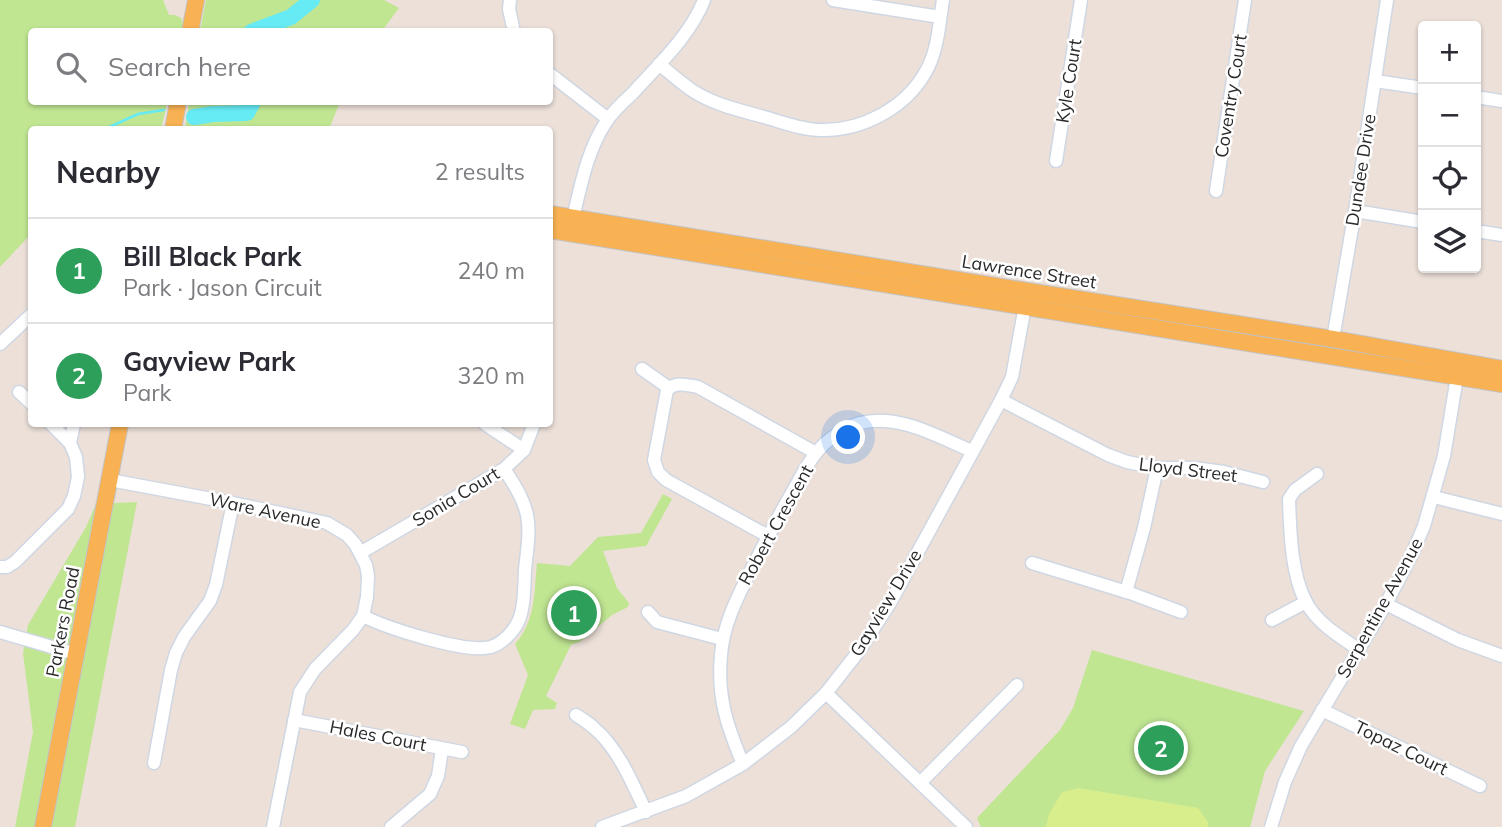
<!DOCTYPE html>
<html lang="en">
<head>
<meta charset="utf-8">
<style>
  :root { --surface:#fff; --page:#f2f2f3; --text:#2b2b33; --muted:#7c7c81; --line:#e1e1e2; --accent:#d93025 }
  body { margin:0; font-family:Mulish,sans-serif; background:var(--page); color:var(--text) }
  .controls { position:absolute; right:21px; top:21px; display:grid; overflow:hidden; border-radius:7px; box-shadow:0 2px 5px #0004 }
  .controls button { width:63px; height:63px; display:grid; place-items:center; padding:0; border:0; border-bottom:2px solid var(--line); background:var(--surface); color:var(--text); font:35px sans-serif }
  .you { position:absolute; left:849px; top:438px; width:24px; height:24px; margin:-18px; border:5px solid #fff; border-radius:50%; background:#1a73e8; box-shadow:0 0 0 10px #1a73e833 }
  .badge { display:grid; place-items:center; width:46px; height:46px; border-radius:50%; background:var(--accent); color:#fff; font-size:23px; font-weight:700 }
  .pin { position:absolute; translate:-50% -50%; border:4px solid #fff; box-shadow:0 2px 7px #0006 }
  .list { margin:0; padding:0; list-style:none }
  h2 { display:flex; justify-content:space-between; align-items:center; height:91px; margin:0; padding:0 28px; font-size:30px }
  h2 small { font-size:23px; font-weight:400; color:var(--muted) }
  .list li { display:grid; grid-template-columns:46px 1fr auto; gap:21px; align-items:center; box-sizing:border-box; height:105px; padding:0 28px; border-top:2px solid var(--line) }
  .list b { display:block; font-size:26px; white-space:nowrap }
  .list p { margin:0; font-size:23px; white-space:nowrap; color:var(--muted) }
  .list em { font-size:23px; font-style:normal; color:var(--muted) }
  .icon { flex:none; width:38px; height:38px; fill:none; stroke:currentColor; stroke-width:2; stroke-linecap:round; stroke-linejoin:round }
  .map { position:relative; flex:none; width:1502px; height:827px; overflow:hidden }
  .search { position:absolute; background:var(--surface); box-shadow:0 2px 5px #0004; left:28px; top:28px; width:525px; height:77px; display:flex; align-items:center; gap:18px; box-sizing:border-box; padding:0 24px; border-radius:7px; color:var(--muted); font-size:26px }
  .panel { position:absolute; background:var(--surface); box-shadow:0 2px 5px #0004; left:28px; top:126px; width:525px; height:301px; border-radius:7px }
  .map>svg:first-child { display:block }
</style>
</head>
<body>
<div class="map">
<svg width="1502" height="827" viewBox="0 0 1502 827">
  <rect width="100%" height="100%" fill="#ece0d9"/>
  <g fill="#c0e692">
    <path d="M 0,0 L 163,0 L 169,15 L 175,15 L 181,18 L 183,23 L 183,31 L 32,32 L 32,102 L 168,102 L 167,104 L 161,129 L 32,130 L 31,234 L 0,267 Z"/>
    <path d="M 206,0 L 384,0 L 399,8 L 382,31 L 200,31 Z"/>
    <path d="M 189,102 L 340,102 L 329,129 L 185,129 Z"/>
    <path d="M 663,494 L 672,499 L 646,546 L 603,551 L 617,588 L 629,603 L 628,607 L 612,615 L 581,641 L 571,645 L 546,696 L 557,703 L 555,709 L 533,710 L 525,729 L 510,724 L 528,675 L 515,644 C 536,621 534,591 537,563 L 570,566 L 598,537 L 641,533 Z"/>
    <path d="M 137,502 L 75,827 L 15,827 L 33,732 L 23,653 L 28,625 L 86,527 L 96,504 Z"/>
    <path d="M 1092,650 L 1304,711 L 1265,771 L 1250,827 L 981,827 L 977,818 L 1060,730 L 1073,708 Z"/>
  </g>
  <path fill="#d8ee8d" d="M 1079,788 L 1198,808 L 1208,822 L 1208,827 L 1046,827 L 1049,814 L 1062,792 Z"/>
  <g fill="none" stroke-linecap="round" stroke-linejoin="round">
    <path stroke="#66ebf5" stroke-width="2.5" d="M 100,130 L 105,129 L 138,114 L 164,110"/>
    <g stroke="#66ebf5" stroke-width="16">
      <path d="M 251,32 L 291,17 L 312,0"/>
      <path d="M 194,117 L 213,114 L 247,113 L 253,102"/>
    </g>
    <g stroke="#cfd7e3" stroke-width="15">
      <g id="minor">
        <path d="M 510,0 L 509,9 L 514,32"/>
        <path d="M 833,0 L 940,17"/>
        <path d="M 659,64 C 670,73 681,83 693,91 C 715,105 739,110 764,117 C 782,122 802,130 821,130 C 862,131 905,108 925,73 C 938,52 939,24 943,0"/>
        <path d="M 550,74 L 608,119"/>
        <path d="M 1375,81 L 1423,88"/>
        <path d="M 1476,97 L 1502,101"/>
        <path d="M 1056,161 L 1081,0"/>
        <path d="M 1216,191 L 1245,0"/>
        <path d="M 1355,211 L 1423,222"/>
        <path d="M 573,218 C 581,185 587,151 606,122 C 613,111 623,102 632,94 C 658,65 690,36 704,0"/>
        <path d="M 1476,231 L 1502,235"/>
        <path d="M 1333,339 L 1355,211 L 1387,0"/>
        <path d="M 0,344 L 32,314"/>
        <path d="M 642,369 L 669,388"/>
        <path d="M 19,392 L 32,404"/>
        <path d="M 1001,400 L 1108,455 L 1127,462 L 1157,468 L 1194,468 L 1224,472 L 1263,482"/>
        <path d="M 51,424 L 70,443"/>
        <path d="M 485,424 L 524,450"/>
        <path d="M 1317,474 L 1295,490 L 1289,499 C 1290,530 1291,574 1306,602 C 1317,623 1339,636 1358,649"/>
        <path d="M 110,480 L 233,503 L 327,523 L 347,535 L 355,544 L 360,553 L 366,565 L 368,576 L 367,597 L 363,616 L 353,630 L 315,669 L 300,692 L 273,827"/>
        <path d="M 1434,497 L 1502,514"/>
        <path d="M 768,536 L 666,480 L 658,472 L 654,460 L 667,390 C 676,381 686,385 698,387 L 816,453"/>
        <path d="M 360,553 L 504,469 L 524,450 L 534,424"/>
        <path d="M 1032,563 L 1130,593 L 1181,612"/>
        <path d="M 0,567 L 7,567 L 15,562 L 68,509 L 74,496 L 78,477 L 76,457 L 70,443 L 74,424"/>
        <path d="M 1126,592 L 1144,528 L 1157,468"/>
        <path d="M 1386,604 L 1458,640 L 1502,656"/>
        <path d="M 648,612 L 657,622 L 722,639"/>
        <path d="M 363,616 C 387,628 466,654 491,647 C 503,643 513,632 518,622 C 525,607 524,586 525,569 C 531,521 532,510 504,469"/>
        <path d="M 1272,620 L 1306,602"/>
        <path d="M 0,632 L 76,654"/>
        <path d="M 826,693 L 966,827"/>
        <path d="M 1322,710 L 1480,786"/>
        <path d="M 576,715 C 582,719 589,723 594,728 C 618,748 633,784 646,812"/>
        <path d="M 294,720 L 462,752"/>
        <path d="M 154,763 L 171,670 L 176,653 L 184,637 L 210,601 L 216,585 L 233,503"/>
        <path d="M 743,764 C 727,726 717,697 721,655 C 723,626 736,600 749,574 C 761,550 773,527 786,503 C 796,487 804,468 816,453 C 827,439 844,428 860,423 C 899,413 938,437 972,451"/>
        <path d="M 920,783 L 1017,685"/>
        <path d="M 391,827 L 430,794 L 438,776 L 442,749"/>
        <path d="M 602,827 L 686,796 L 743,764 L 791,727 L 826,693 L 859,651 L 890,603 L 1001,400 L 1012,377 L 1025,306"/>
        <path d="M 1271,827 L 1285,782 L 1301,746 L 1386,604 L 1412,554 L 1424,526 L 1444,456 L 1457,377"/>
      </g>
    </g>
    <g stroke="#c3c3c3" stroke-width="18">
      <g id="major">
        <path d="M 190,32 L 196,0"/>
        <path d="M 173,130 L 178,102"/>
        <path d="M 550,214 L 1027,291 L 1333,339 L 1502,369"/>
        <path d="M 550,230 L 1502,384"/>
        <path d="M 43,827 L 120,424"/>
      </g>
    </g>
    <use href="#minor" stroke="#fff" stroke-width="12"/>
    <use href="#major" stroke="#f8b153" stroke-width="16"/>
  </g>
  <g text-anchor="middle" stroke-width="5" stroke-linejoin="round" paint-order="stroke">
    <g font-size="18" fill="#292929" stroke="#fff">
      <text transform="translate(1069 81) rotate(-81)" y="6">Kyle Court</text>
      <text transform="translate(1231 96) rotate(-81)" y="6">Coventry Court</text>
      <text transform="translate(1361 170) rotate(-81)" y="6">Dundee Drive</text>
      <text transform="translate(1029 272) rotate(9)" y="6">Lawrence Street</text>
      <text transform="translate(1188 470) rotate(7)" y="6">Lloyd Street</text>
      <text transform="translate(456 497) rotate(-31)" y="6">Sonia Court</text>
      <text transform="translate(265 511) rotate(12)" y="6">Ware Avenue</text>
      <text transform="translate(776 525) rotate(-61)" y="6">Robert Crescent</text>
      <text transform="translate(886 603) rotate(-59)" y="6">Gayview Drive</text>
      <text transform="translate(1380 608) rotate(-61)" y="6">Serpentine Avenue</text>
      <text transform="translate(63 622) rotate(-79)" y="6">Parkers Road</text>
      <text transform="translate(378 736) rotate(11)" y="6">Hales Court</text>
      <text transform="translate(1401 748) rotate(26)" y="6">Topaz Court</text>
    </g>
  </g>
</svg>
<div class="controls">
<button>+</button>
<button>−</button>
<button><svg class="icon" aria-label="locate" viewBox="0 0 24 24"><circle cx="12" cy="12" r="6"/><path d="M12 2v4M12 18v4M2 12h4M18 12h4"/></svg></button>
<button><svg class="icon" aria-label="layers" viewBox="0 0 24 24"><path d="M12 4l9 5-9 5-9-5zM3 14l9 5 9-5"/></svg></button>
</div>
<div class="you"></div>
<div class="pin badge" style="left:574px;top:613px;background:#2e9e5b">1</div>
<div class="pin badge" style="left:1161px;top:748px;background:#2e9e5b">2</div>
<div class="search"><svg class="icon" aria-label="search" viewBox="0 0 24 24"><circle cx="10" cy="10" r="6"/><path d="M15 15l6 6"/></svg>Search here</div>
<section class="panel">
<h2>Nearby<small>2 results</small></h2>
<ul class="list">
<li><span class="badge" style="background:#2e9e5b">1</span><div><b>Bill Black Park</b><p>Park · Jason Circuit</p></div><em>240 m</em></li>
<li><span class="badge" style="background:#2e9e5b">2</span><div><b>Gayview Park</b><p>Park</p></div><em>320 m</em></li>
</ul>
</section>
</div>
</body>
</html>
